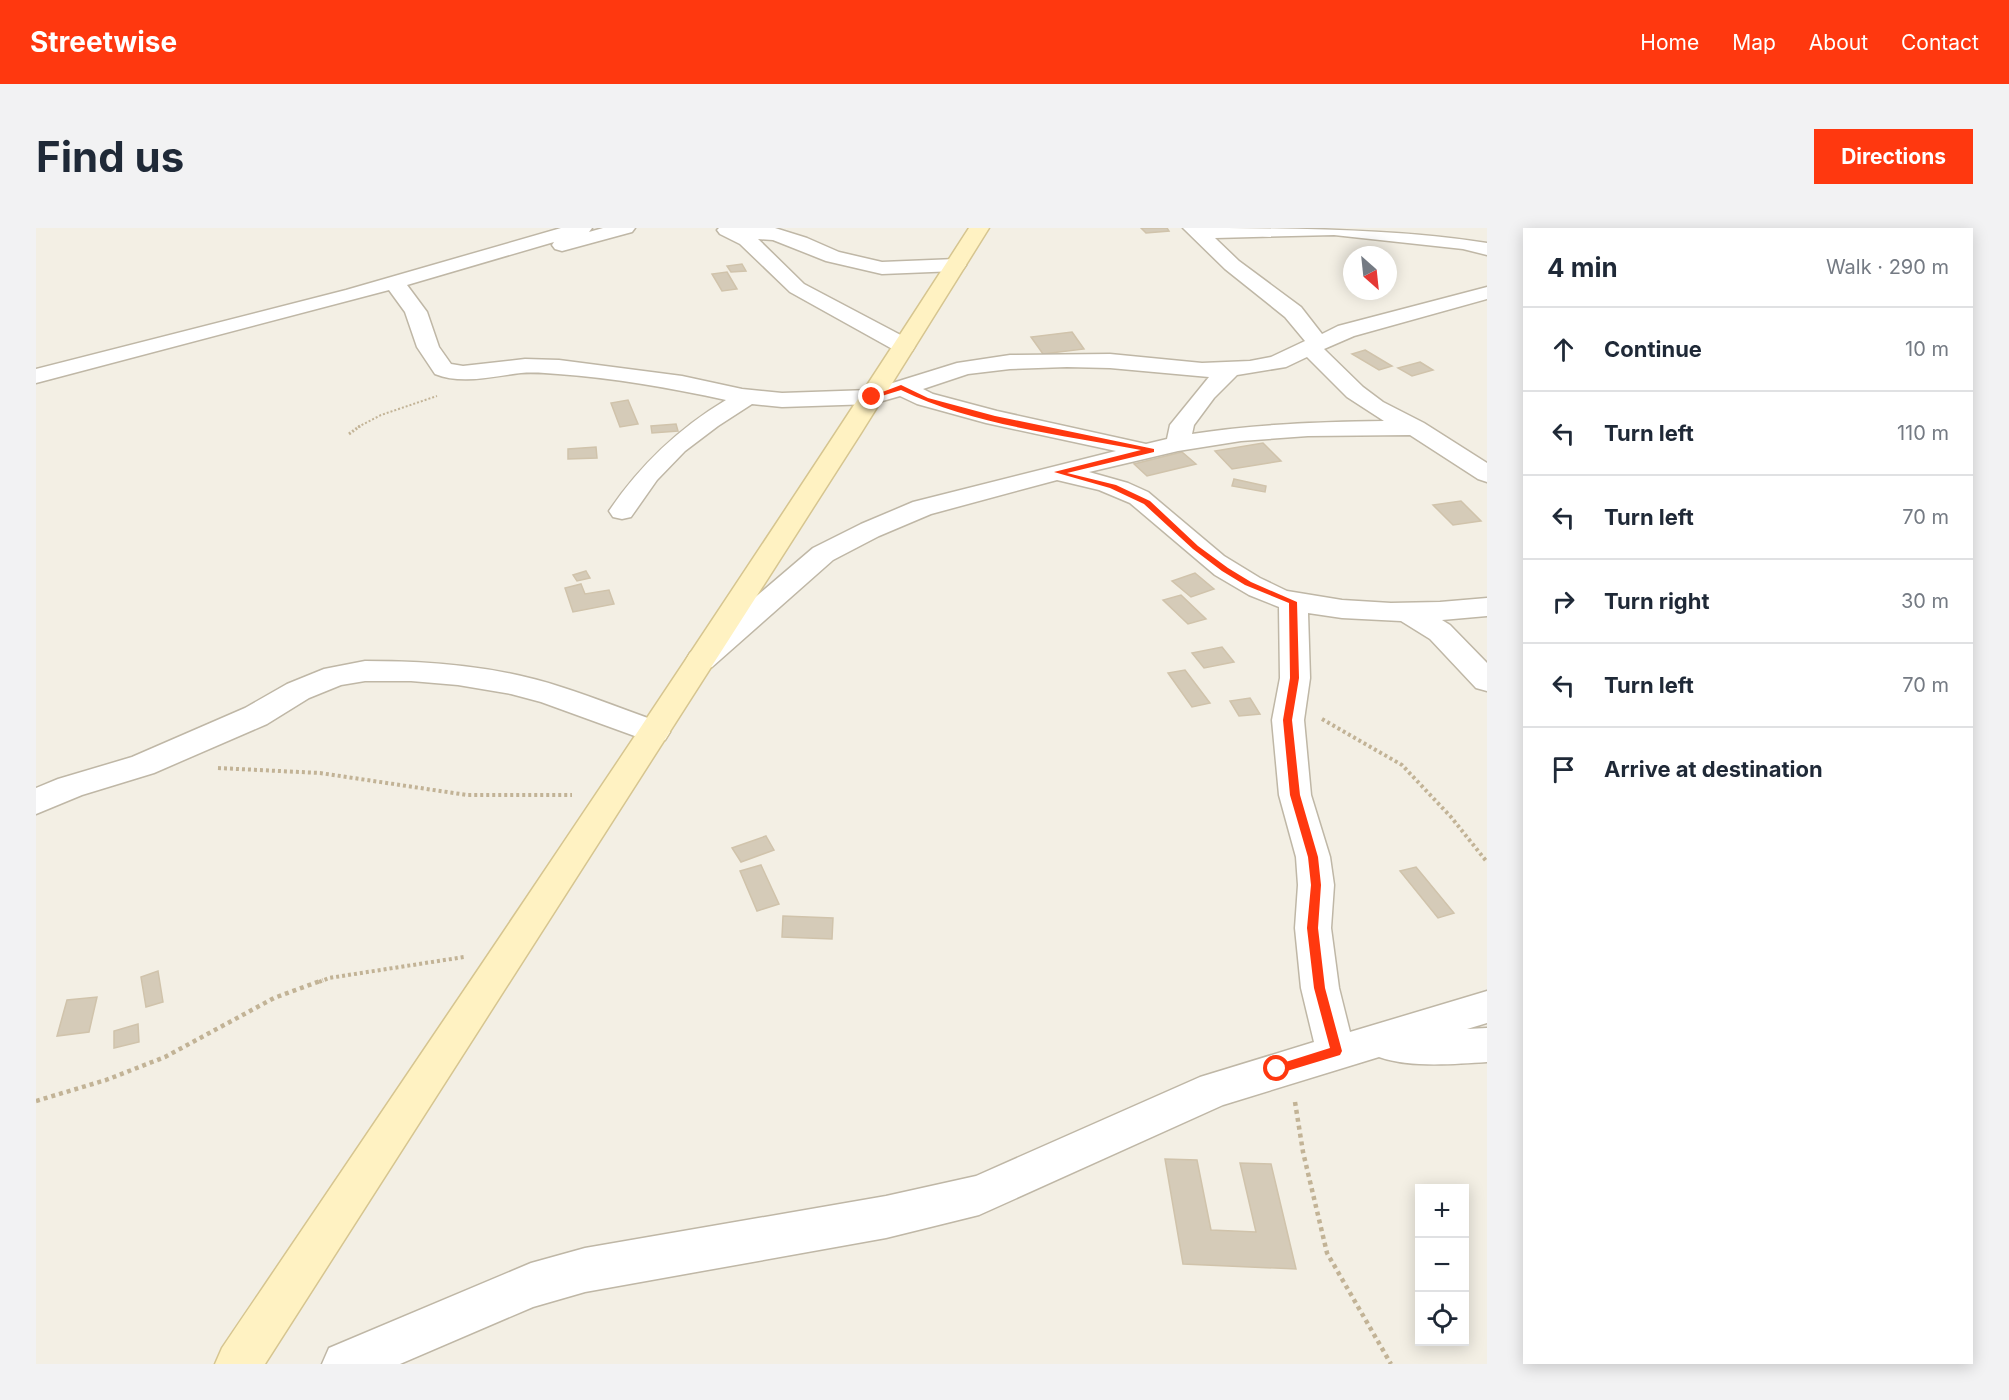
<!DOCTYPE html>
<html lang="en">
<head>
<meta charset="utf-8">
<style>
  :root { --surface:#fff; --page:#f2f2f3; --text:#1f2937; --muted:#747a83; --line:#e0e1e3; --accent:#ff380f }
  body { margin:0; font-family:Inter,sans-serif; background:var(--page); color:var(--text) }
  .controls { position:absolute; right:18px; bottom:18px; display:grid; overflow:hidden; border-radius:0px; box-shadow:0 3px 15px #0003 }
  .controls button { width:54px; height:54px; display:grid; place-items:center; padding:0; border:0; border-bottom:2px solid var(--line); background:var(--surface); color:var(--text); font:30px sans-serif }
  .compass { position:absolute; left:1307px; top:18px; width:54px; height:54px; border-radius:50%; background:var(--surface); box-shadow:0 3px 15px #0003; rotate:153deg }
  .stop { position:absolute; width:18px; height:18px; margin:-14px; border:4px solid #ff380f; border-radius:50%; background:#fff }
  .stop.end { background:#ff380f; border-color:#fff; box-shadow:0 2px 6px #0008 }
  .list { margin:0; padding:0; list-style:none }
  h2 { display:flex; justify-content:space-between; align-items:center; height:78px; margin:0; padding:0 24px; font-size:26px }
  h2 small { font-size:20px; font-weight:400; color:var(--muted) }
  .list li { display:grid; grid-template-columns:39px 1fr auto; gap:18px; align-items:center; box-sizing:border-box; height:84px; padding:0 24px; border-top:2px solid var(--line) }
  .list b { display:block; font-size:22px; white-space:nowrap }
  .list em { font-size:20px; font-style:normal; color:var(--muted) }
  .icon { flex:none; width:33px; height:33px; fill:none; stroke:currentColor; stroke-width:2; stroke-linecap:round; stroke-linejoin:round }
  .map { position:relative; flex:none; width:1451px; height:1136px; overflow:hidden; border-radius:0px }
  header { display:flex; align-items:center; gap:36px; box-sizing:border-box; height:84px; padding:0 30px; background:var(--accent); color:#fff }
  header strong { font-size:28px }
  nav { display:flex; gap:33px; margin-inline-start:auto; font-size:21px }
  .intro { display:flex; align-items:center; justify-content:space-between; box-sizing:border-box; height:144px; padding:0 36px }
  h1 { margin:0; font-size:42px }
  .button { padding:15px 27px; border-radius:0px; background:var(--accent); color:#fff; font-size:21px; font-weight:700 }
  main { display:flex; gap:36px; padding:0 36px }
  aside { flex:1; background:var(--surface); border-radius:0px; box-shadow:0 3px 15px #0003 }
  .map>svg:first-child { display:block }
</style>
</head>
<body>
<header>
<strong>Streetwise</strong>
<nav><a>Home</a><a>Map</a><a>About</a><a>Contact</a></nav>
</header>
<div class="intro"><h1>Find us</h1><a class="button">Directions</a></div>
<main>
<div class="map">
<svg width="1451" height="1136" viewBox="0 0 1451 1136">
  <rect width="100%" height="100%" fill="#f3efe4"/>
  <g fill="#d5cbb8" stroke="#d0c3ab" stroke-width="1.5">
    <path d="M 1105,0 L 1131,0 L 1133,3 L 1110,5 Z"/>
    <path d="M 706,36 L 710,43 L 695,44 L 691,38 Z"/>
    <path d="M 691,44 L 701,61 L 686,63 L 676,46 Z"/>
    <path d="M 1036,104 L 1048,121 L 1007,126 L 995,109 Z"/>
    <path d="M 1329,122 L 1356,138 L 1343,142 L 1316,126 Z"/>
    <path d="M 1384,134 L 1397,142 L 1376,148 L 1362,140 Z"/>
    <path d="M 592,172 L 602,196 L 584,199 L 575,175 Z"/>
    <path d="M 640,196 L 642,203 L 616,205 L 615,198 Z"/>
    <path d="M 1227,215 L 1245,233 L 1196,241 L 1179,223 Z"/>
    <path d="M 560,219 L 561,230 L 532,231 L 532,221 Z"/>
    <path d="M 1146,224 L 1160,236 L 1111,248 L 1098,236 Z"/>
    <path d="M 1198,251 L 1230,258 L 1229,264 L 1196,258 Z"/>
    <path d="M 1425,273 L 1445,293 L 1417,297 L 1397,277 Z"/>
    <path d="M 550,343 L 554,350 L 541,353 L 537,347 Z"/>
    <path d="M 1159,345 L 1178,361 L 1155,369 L 1136,353 Z"/>
    <path d="M 545,356 L 549,366 L 573,362 L 578,376 L 537,384 L 529,360 Z"/>
    <path d="M 1145,367 L 1170,391 L 1152,396 L 1127,372 Z"/>
    <path d="M 1186,419 L 1198,434 L 1168,440 L 1156,425 Z"/>
    <path d="M 1149,442 L 1174,475 L 1156,479 L 1132,445 Z"/>
    <path d="M 1214,470 L 1224,486 L 1203,488 L 1194,473 Z"/>
    <path d="M 730,608 L 738,622 L 705,634 L 696,620 Z"/>
    <path d="M 725,637 L 743,676 L 721,683 L 704,643 Z"/>
    <path d="M 1380,639 L 1418,685 L 1402,690 L 1364,643 Z"/>
    <path d="M 747,688 L 797,690 L 796,711 L 746,709 Z"/>
    <path d="M 122,743 L 127,774 L 110,779 L 105,749 Z"/>
    <path d="M 61,769 L 53,804 L 21,808 L 31,772 Z"/>
    <path d="M 102,796 L 103,814 L 78,820 L 78,803 Z"/>
    <path d="M 1129,931 L 1161,932 L 1175,1002 L 1220,1004 L 1204,935 L 1235,936 L 1260,1041 L 1147,1036 Z"/>
  </g>
  <g fill="none" stroke-linecap="round" stroke-linejoin="round">
    <g stroke="#bfb7a6" stroke-width="3">
      <g id="street">
        <path d="M 525,0 L 556,0 L 553,4 L 567,0 L 599,0 L 596,4 L 526,23 L 519,21 L 516,17 L 518,14 L 371,57 L 391,84 L 403,119 L 415,136 L 427,138 L 489,131 L 523,132 L 646,148 L 706,161 L 746,165 L 834,162 L 921,135 L 974,127 L 1074,126 L 1166,135 L 1214,133 L 1235,129 L 1269,113 L 1249,89 L 1189,41 L 1147,0 C 1244,0 1357,0 1451,15 L 1451,27 L 1427,21 L 1298,7 L 1179,10 L 1203,33 L 1265,79 L 1286,106 L 1302,98 L 1451,59 L 1451,71 L 1318,108 L 1288,121 L 1327,159 L 1347,174 L 1388,195 L 1451,235 L 1451,254 L 1442,251 L 1374,207 L 1272,208 L 1205,213 L 1142,223 L 1053,244 L 1092,255 L 1112,264 L 1188,328 L 1224,350 L 1251,363 L 1306,372 L 1355,375 L 1404,374 L 1451,370 L 1451,388 L 1406,392 L 1414,397 L 1451,435 L 1451,463 L 1440,460 L 1394,411 L 1365,393 L 1306,390 L 1272,385 L 1274,450 L 1268,492 L 1275,567 L 1294,629 L 1298,657 L 1295,700 L 1303,760 L 1314,804 L 1451,763 L 1451,795 L 1431,801 L 1451,800 L 1451,834 C 1418,836 1373,840 1343,829 L 1187,877 L 943,987 L 850,1010 L 549,1064 L 497,1079 L 364,1136 L 286,1136 L 293,1120 L 495,1035 L 549,1020 L 850,968 L 940,948 L 1164,849 L 1278,814 L 1265,760 L 1259,700 L 1262,657 L 1260,629 L 1243,567 L 1236,492 L 1244,450 L 1243,379 L 1213,367 L 1179,347 L 1094,275 L 1063,262 L 1021,252 L 895,286 L 843,308 L 797,332 L 676,439 L 665,442 L 654,439 L 650,432 L 654,425 L 777,320 L 825,296 L 877,274 L 1080,223 L 950,195 L 881,176 L 864,168 L 836,176 L 746,179 L 716,176 L 682,198 L 649,223 L 621,252 L 595,289 L 586,291 L 577,289 L 573,283 C 605,236 642,201 690,172 C 635,160 578,150 522,146 C 510,145 497,144 485,145 C 457,148 426,157 399,146 L 381,119 L 369,84 L 353,62 L 0,155 L 0,141 L 310,62 ZM 1271,129 L 1311,169 L 1348,193 C 1283,194 1220,196 1156,206 L 1158,197 L 1178,170 L 1201,147 L 1250,139 ZM 1031,139 L 1074,140 L 1173,149 L 1134,197 L 1131,211 L 1110,216 L 961,183 L 897,166 L 887,161 L 932,146 L 974,141 Z"/>
        <path d="M 683,0 L 739,0 L 771,10 L 803,24 L 846,34 L 920,31 L 927,33 L 930,37 L 927,41 L 920,43 L 846,46 L 790,33 L 737,12 L 722,11 L 768,56 L 876,113 L 879,118 L 876,123 L 868,125 L 860,123 L 754,64 L 704,16 L 684,6 L 681,2 Z"/>
        <path d="M 329,433 C 395,433 462,438 525,459 C 560,470 594,484 629,496 L 634,504 L 629,512 L 618,515 L 505,474 L 475,466 L 422,457 L 375,453 L 329,453 L 305,457 L 273,470 L 231,496 L 118,545 L 46,567 L 0,586 L 0,560 L 22,551 L 96,529 L 209,480 L 251,456 L 288,441 Z"/>
      </g>
    </g>
    <g stroke="#d6c590" stroke-width="3">
      <path id="secondary" d="M 933,0 L 953,0 L 825,205 L 229,1136 L 179,1136 L 186,1120 C 438,748 690,377 933,0 Z"/>
    </g>
    <path stroke="#c2b396" stroke-width="2" stroke-dasharray="2 2" stroke-linecap="butt" d="M 322,199 L 345,187 L 401,168"/>
    <path stroke="#c2b396" stroke-width="3" stroke-dasharray="2 2" stroke-linecap="butt" d="M 313,206 L 324,198"/>
    <g stroke="#c2b396" stroke-width="4" stroke-dasharray="3 3" stroke-linecap="butt">
      <path d="M 1286,491 L 1366,537 L 1415,589 L 1451,634"/>
      <path d="M 182,540 L 284,545 L 431,567 L 536,567"/>
      <path d="M 283,754 L 293,750 L 428,729"/>
    </g>
    <g stroke="#c2b396" stroke-width="4.5" stroke-dasharray="4 4" stroke-linecap="butt">
      <path d="M 0,873 L 70,852 L 129,829 L 238,770 L 287,752"/>
      <path d="M 1259,874 L 1267,924 L 1291,1025 L 1355,1136"/>
    </g>
    <use href="#street" fill="#fff" fill-rule="evenodd"/>
    <use href="#secondary" fill="#fff2c2" fill-rule="evenodd"/>
  </g>
  <path fill="#ff380f" d="M 865,157 L 892,170 L 959,188 L 1118,221 L 1118,224 L 1031,245 L 1080,257 L 1114,273 L 1162,318 L 1192,340 L 1215,354 L 1261,374 L 1263,450 L 1256,492 L 1264,567 L 1282,629 L 1285,657 L 1282,700 L 1289,760 L 1306,823 L 1304,827 L 1241,846 L 1236,841 L 1237,838 L 1294,820 L 1278,760 L 1271,700 L 1275,657 L 1272,629 L 1254,567 L 1247,492 L 1254,450 L 1253,375 L 1209,357 L 1186,343 L 1157,321 L 1108,276 L 1074,260 L 1018,244 L 1105,222 C 1027,207 937,197 865,162 L 836,171 L 833,169 Z"/>
</svg>
<div class="controls">
<button>+</button>
<button>−</button>
<button><svg class="icon" aria-label="locate" viewBox="0 0 24 24"><circle cx="12" cy="12" r="6"/><path d="M12 2v4M12 18v4M2 12h4M18 12h4"/></svg></button>
</div>
<svg class="compass" viewBox="-18 -18 36 36"><path d="M0-13l5 13h-10z" fill="#e53935"/><path d="M0 13l5-13h-10z" fill="#747a83"/></svg>
<div class="stop" style="left:1241px;top:841px"></div>
<div class="stop end" style="left:836px;top:169px"></div>
</div>
<aside>
<h2>4 min<small>Walk · 290 m</small></h2>
<ul class="list">
<li><svg class="icon" aria-label="ahead" viewBox="0 0 24 24"><path d="M12 20V5M6 11l6-6 6 6"/></svg><div><b>Continue</b></div><em>10 m</em></li>
<li><svg class="icon" aria-label="left" viewBox="0 0 24 24"><path d="M17 20v-9H6M10 6l-5 5 5 5"/></svg><div><b>Turn left</b></div><em>110 m</em></li>
<li><svg class="icon" aria-label="left" viewBox="0 0 24 24"><path d="M17 20v-9H6M10 6l-5 5 5 5"/></svg><div><b>Turn left</b></div><em>70 m</em></li>
<li><svg class="icon" aria-label="right" viewBox="0 0 24 24"><path d="M7 20v-9h11M14 6l5 5-5 5"/></svg><div><b>Turn right</b></div><em>30 m</em></li>
<li><svg class="icon" aria-label="left" viewBox="0 0 24 24"><path d="M17 20v-9H6M10 6l-5 5 5 5"/></svg><div><b>Turn left</b></div><em>70 m</em></li>
<li><svg class="icon" aria-label="arrive" viewBox="0 0 24 24"><path d="M6 21V4h12l-3 4 3 4H6"/></svg><div><b>Arrive at destination</b></div></li>
</ul>
</aside>
</main>
</body>
</html>
